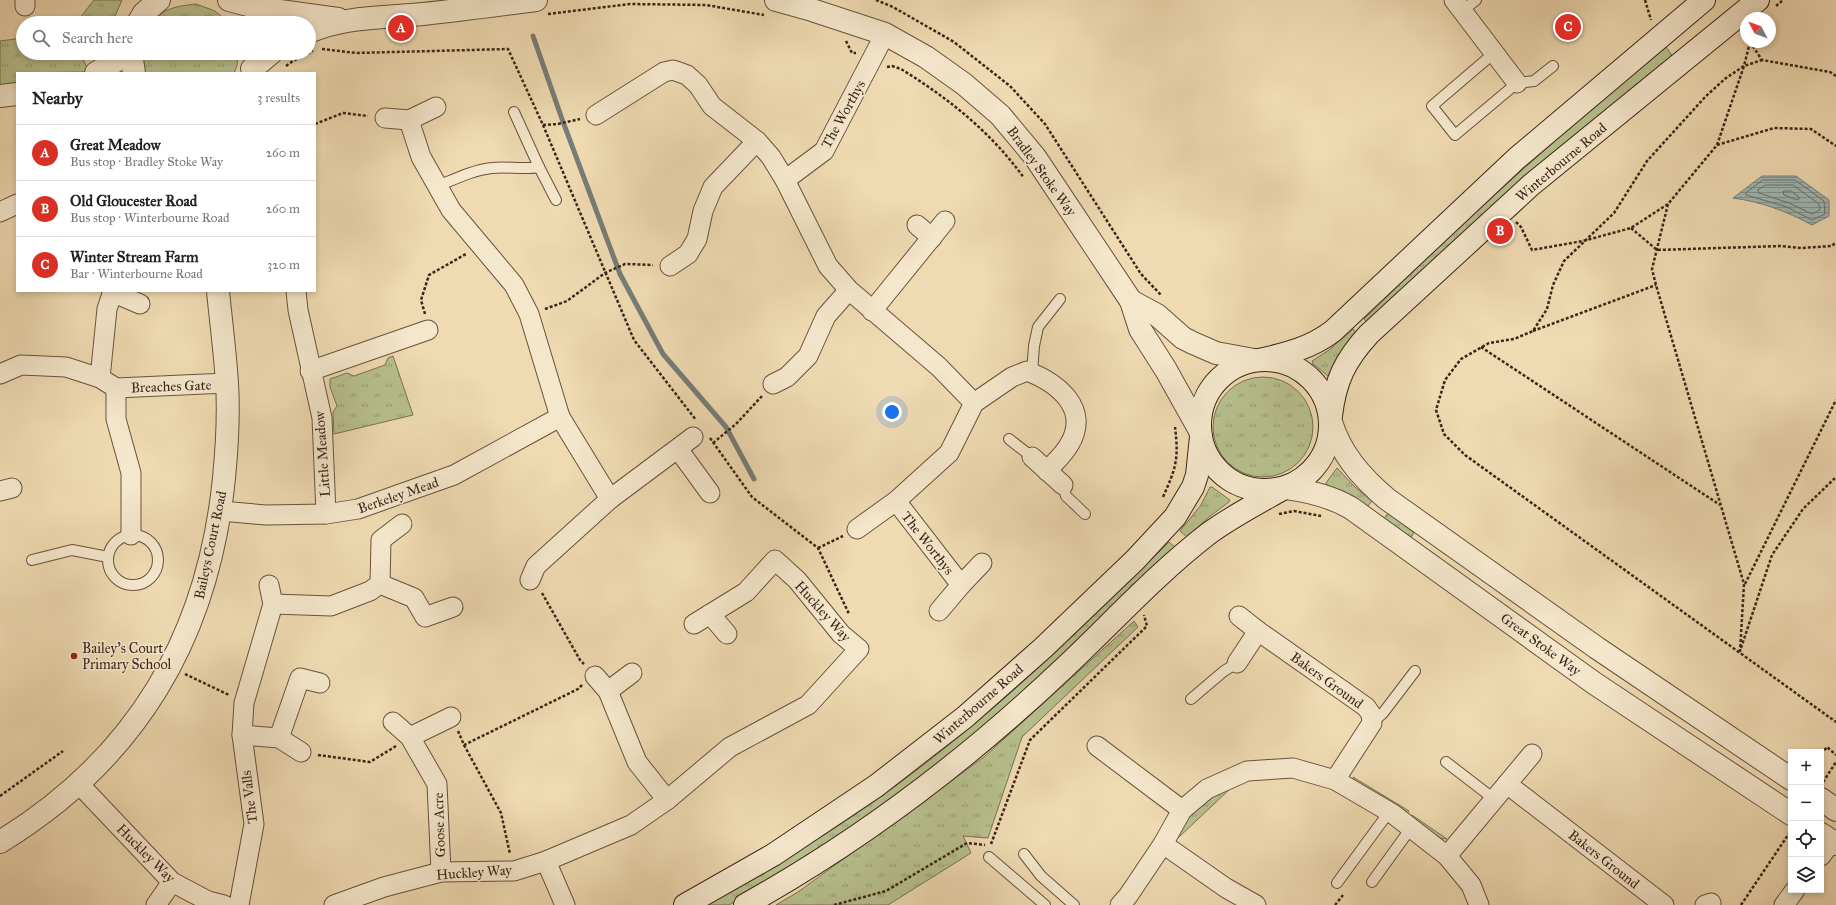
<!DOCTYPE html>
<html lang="en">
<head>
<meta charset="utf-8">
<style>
  :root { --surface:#fff; --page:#f6f6f6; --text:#222; --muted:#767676; --line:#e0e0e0; --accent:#d93025 }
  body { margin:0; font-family:"IM FELL Great Primer",serif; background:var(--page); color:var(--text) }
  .controls { position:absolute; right:12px; bottom:12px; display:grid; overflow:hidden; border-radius:0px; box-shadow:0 2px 6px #0003 }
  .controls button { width:36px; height:36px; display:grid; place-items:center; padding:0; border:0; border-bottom:1px solid var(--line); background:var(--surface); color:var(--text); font:20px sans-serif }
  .compass { position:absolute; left:1740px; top:12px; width:36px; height:36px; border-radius:50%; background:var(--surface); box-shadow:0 2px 6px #0003; rotate:311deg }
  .you { position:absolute; left:892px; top:412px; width:14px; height:14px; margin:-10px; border:3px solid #fff; border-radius:50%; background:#1a73e8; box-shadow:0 0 0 6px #1a73e833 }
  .badge { display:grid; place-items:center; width:26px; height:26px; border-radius:50%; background:var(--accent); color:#fff; font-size:13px; font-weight:700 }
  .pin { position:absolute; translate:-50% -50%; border:2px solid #fff; box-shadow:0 1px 4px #0006 }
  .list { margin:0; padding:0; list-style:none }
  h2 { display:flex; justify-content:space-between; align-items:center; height:52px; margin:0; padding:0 16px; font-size:17px }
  h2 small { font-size:13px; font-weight:400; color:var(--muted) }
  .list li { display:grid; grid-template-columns:26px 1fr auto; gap:12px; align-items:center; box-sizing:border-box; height:56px; padding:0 16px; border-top:1px solid var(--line) }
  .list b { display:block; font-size:15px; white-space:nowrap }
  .list p { margin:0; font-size:13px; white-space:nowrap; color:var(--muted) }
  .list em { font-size:13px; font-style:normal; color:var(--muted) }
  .icon { flex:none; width:22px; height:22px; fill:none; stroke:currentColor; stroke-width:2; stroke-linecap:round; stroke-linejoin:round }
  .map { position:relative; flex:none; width:1836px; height:905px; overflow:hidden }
  .search { position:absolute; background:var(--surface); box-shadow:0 2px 6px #0003; left:16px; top:16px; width:300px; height:44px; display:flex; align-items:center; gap:10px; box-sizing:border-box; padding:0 14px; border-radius:22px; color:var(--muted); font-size:15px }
  .panel { position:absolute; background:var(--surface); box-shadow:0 2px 6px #0003; left:16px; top:72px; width:300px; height:220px; border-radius:0px }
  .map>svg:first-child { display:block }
</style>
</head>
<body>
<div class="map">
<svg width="1836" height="905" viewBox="0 0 1836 905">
  <defs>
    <pattern id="grass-tufts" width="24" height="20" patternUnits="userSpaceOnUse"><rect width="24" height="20" fill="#b7c08d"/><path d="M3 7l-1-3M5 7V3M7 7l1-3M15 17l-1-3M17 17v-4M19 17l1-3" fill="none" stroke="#969c72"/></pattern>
    <pattern id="water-rules" width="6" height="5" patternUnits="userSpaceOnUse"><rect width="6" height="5" fill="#9db8b6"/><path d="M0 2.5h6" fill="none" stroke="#819593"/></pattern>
  </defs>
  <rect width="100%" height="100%" fill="#efdab1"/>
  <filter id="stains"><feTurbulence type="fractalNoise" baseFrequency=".005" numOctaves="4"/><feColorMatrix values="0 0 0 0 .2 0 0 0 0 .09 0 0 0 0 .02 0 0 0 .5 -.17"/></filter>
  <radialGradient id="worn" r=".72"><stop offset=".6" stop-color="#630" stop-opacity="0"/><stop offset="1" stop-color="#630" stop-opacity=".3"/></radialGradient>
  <g fill="url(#grass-tufts)" stroke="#797252">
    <path d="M 94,0 L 122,0 L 112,23 L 76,23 Z"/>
    <path d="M 196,4 L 215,11 L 229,23 L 151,23 C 163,8 178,6 196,4 Z"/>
    <path d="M 23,38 L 23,53 L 84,53 L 81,55 L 89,72 L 17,73 L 17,85 L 0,87 L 0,41 Z"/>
    <path d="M 1666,47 L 1676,61 L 1369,324 L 1364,319 C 1461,224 1561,132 1666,47 Z"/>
    <path d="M 140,53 L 238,53 L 237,66 L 234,73 L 145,73 Z"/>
    <path d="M 1353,329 L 1358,335 L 1334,365 L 1328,376 L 1313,364 L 1312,361 L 1329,350 Z"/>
    <path d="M 393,356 L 413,415 L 334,434 L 333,412 L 337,406 L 330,387 L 330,379 L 347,373 L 354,376 L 385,365 L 388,358 Z"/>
    <circle cx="1263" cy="427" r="50"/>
    <path d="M 1337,468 L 1355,487 L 1372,501 L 1367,507 L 1343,491 L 1327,485 L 1326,483 Z"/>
    <path d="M 1210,487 L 1212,487 L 1230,500 L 1229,502 L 1209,517 L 1187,537 L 1180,531 L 1201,505 Z"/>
    <path d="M 1388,513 L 1414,533 L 1410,539 L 1383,520 Z"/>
    <path d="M 1169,542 L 1176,548 L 1005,710 L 900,794 L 775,879 L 729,905 L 707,905 C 763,873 819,840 872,803 C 980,727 1076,635 1169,542 Z"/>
    <path d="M 1134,621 L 1138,627 L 1022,737 L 988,838 L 963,836 L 971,853 L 888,905 L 776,905 L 798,892 L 984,757 Z"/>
    <path d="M 1353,777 L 1409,811 L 1406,815 L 1357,784 Z"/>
    <path d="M 1232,787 L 1179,837 L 1175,837 L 1178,827 L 1209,797 Z"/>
    <path d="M 1412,815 L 1447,839 L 1439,838 L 1410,817 Z"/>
  </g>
  <path fill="url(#water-rules)" stroke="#767d77" d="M 1762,176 L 1796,176 L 1829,200 L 1829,216 L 1812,225 C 1786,211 1762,202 1733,198 Z"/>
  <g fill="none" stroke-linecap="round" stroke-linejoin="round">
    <g stroke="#6c6e67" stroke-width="1">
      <path d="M 1763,180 L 1795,180 L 1824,201 L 1825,214 L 1812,220 L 1787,207 L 1746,195 L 1746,193 Z"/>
      <path d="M 1766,185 L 1793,185 L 1819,204 L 1820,210 L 1812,214 L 1789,203 L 1759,193 L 1758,190 Z"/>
      <path d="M 1785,191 L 1791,191 L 1799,197 L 1799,199 L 1797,200 L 1784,195 L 1783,192 Z"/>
    </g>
    <path stroke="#767d77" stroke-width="5" d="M 533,36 L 562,119 L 620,274 L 663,354 L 726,427 L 754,479"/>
    <g stroke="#68523e" stroke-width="12">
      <g id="service">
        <path d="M 1462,11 L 1476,0"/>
        <path d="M 1494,53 L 1432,106 L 1455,135 L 1517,83 L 1534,81 L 1553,66"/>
        <path d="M 539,167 L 556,200"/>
        <path d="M 438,186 C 455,179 473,170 492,168 C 507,166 523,170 539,167 L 514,112"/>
        <path d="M 1032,373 L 1034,346 L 1038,327 L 1060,299"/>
        <path d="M 1009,439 L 1032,457"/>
        <path d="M 1063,485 L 1066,496 L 1085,514"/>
        <circle cx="133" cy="560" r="25"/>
        <path d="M 32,560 L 72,550 L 108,557"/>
        <path d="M 1191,699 L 1224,671 L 1237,663"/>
        <path d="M 1372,723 L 1383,713 L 1415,671"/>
        <path d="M 1446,762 L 1494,799"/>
        <path d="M 1024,854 L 1041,876 L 1074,905"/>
        <path d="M 989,857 L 1045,905"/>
        <path d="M 1372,882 L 1411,828"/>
        <path d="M 1337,883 L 1389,812"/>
      </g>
    </g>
    <g stroke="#68523e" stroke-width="21">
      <g id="minor">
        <path d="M 25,0 L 25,6"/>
        <path d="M 1454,0 L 1517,83"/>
        <path d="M 596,115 L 664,72 L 673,70 L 687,75 L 698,85 L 712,106 L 757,141 L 771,157 L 785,180 L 828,266 L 849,290 L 939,367 L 974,403"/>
        <path d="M 385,118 L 409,120 L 436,107"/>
        <path d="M 409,120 L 421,157 L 451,210 L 514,285 L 529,314 L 560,417 L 610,499"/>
        <path d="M 785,180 L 824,151 L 885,34"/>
        <path d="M 0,212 L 17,204"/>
        <path d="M 917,225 L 932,238"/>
        <path d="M 670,266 L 688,254 L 697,239 L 703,211 L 713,187 L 757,141"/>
        <path d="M 296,291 L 298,310 L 322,418 L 326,514"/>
        <path d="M 112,292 L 140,304"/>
        <path d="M 872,311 L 945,221"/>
        <path d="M 310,371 L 428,330"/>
        <path d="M 0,374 L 21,365 L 66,367 L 100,378 L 116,388 L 227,383"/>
        <path d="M 100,378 L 107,309 L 113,291"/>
        <path d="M 773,384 L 787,377 L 808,356 L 826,316 L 849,290"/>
        <path d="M 116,388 L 116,419 L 131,473 L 131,535"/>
        <path d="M 678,449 L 710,493"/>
        <path d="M 1032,457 L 1063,485"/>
        <path d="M 0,491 L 12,488"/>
        <path d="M 896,501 L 961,585 L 939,611"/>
        <path d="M 221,511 L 266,515 L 326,514 L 358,509 L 454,475 L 560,417"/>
        <path d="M 857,529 L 896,501 L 949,453 L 974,403 L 1012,377 L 1027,371 C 1058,383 1091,409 1069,445 C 1064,454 1054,463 1047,471"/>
        <path d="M 530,580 L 536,566 L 610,499 L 693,437"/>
        <path d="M 380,584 L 381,540 L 402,524"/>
        <path d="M 961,585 L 982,563"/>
        <path d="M 273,604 L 331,606 L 370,591 L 380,584 L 414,598 L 425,617 L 453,607"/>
        <path d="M 710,614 L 727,634"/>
        <path d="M 1258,631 L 1366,707 L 1371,714 L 1372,723 L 1335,780"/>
        <path d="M 1237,663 L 1258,631 L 1239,616"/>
        <path d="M 595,676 L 608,691 L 637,762 L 667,800"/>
        <path d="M 608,691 L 632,673"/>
        <path d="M 393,722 L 410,737 L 437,784 L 441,872"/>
        <path d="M 242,735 L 279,738 L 301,752"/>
        <path d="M 410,737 L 451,717"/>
        <path d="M 279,738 L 300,678 L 320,683"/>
        <path d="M 1097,746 L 1182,810"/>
        <path d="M 79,784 L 172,882 L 208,901 L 224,905"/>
        <path d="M 1507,784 L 1664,905"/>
        <path d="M 1163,844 L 1226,888 L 1256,905"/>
        <path d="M 1447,856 L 1532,754"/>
        <path d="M 1821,856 L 1832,841"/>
        <path d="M 546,861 L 565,905"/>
        <path d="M 156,905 L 172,882"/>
        <path d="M 239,905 L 254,824 L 242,735 L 244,703 L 273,604 L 269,585"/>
        <path d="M 334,905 L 384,887 L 441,872 L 514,871 L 546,861 L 631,825 L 667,800 L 730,747 L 808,705 L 859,649 L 841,634 L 797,580 L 775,560 L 746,592 L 694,624"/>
        <path d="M 1120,905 L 1128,896 L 1163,844 L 1182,810 L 1207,789 L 1247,771 L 1293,768 L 1335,780 L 1393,814 L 1447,856 L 1471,885 L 1479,905"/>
        <path d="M 1705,905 L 1711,903"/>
        <path d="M 1784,905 L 1795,890"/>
      </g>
    </g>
    <g stroke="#68523e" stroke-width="24">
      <g id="tertiary">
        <path d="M 229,0 L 259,8 L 338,19"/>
        <path d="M 776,0 L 812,10 L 885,34 L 926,57 L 964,84 L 1000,115 L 1035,157 L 1131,301 L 1140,329 L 1166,370 L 1200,431"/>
        <path d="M 138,23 L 144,13 L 159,0"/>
        <path d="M 309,32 C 345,16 384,18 423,14 C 461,10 498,5 536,0"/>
        <path d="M 131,53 L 134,73"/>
        <path d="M 252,69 L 271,53"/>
        <path d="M 96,73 L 114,62 L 124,53"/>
        <path d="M 0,96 L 17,94"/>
        <path d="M 1131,301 L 1157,315 L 1183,338 L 1193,343 L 1216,353 L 1254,360"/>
        <path d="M 1331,422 C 1341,454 1361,477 1387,499 L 1597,648 L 1791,779"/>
        <path d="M 1286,488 C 1310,491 1330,496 1351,508 L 1594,683 L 1791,814"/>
        <path d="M 1821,799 L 1836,810"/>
        <path d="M 1821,834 L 1836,844"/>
        <path d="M 0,842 C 137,758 208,637 224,478 C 227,447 229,414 227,383 C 225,352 221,322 218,291"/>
      </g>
    </g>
    <g stroke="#3b2518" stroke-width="24">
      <g id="secondary">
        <circle cx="1265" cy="425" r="65"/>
        <path d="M 1259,360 C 1286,354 1311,348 1333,331 L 1517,158 L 1704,0"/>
        <path d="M 1331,416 C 1335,381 1345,360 1369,334 L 1531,185 L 1758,0"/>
        <path d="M 685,905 L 773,855 L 876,786 L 965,717 L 1043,648 L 1135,560 L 1175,517 L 1193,487 L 1197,475 L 1201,437"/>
        <path d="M 745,905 C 860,841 967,760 1063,669 C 1111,624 1155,575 1208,534 C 1231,517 1256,504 1281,490"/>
      </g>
    </g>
    <g stroke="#3b2518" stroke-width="2.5" stroke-dasharray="3 2" stroke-linecap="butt">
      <path d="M 876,0 L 893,7 L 954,42 L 1010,86 L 1045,124 L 1141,274 L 1161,295"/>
      <path d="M 1645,0 L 1651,20"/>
      <path d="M 1776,6 L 1783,0"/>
      <path d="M 548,14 L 630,4 L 706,5 L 764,15"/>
      <path d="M 846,41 L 852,53 L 856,53"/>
      <path d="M 1750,42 L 1744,66 L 1726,78 L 1706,96 L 1647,161 L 1614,213 L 1564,261 L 1553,285 L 1547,309 L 1533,331 L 1514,339 L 1489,343 L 1461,359 L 1445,380 L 1436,410 L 1444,434 L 1465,455 L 1836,722"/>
      <path d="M 1750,42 L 1762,60 L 1830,72 L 1836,76"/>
      <path d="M 322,49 L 356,53 L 508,49 L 543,125 L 634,340 L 696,420"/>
      <path d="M 286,66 L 293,61 L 313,51"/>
      <path d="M 887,67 L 892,66 L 901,69 C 948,98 991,132 1024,178"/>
      <path d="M 315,124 L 343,113 L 368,116"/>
      <path d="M 543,125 L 558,124 L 580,119"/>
      <path d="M 1717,145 L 1744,66 L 1762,60"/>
      <path d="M 1516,222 L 1521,227 L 1532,250 L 1583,241 L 1631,228 L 1668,204"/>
      <path d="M 1631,228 L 1657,250 L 1781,246 L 1801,248 L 1832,246 L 1836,242"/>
      <path d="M 545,309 L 567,301 L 605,273 L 625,264 L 653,265"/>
      <path d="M 425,314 L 421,300 L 429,275 L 466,254"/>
      <path d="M 1533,331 L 1656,285"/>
      <path d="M 1481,347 L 1720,505"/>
      <path d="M 710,438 L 752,497 L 818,548 L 849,614"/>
      <path d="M 713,443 L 736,424 L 762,396"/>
      <path d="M 1163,497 C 1176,468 1179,459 1175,427"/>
      <path d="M 1279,514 L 1294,511 L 1321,516"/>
      <path d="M 818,548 L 843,536"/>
      <path d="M 1745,584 L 1836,400"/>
      <path d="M 542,593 L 580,660 L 584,664"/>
      <path d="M 1741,648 L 1772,555 L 1803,509 L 1836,477"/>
      <path d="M 1740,652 L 1744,584 L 1656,285 L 1652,269 L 1668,204 L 1717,145 L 1774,128 L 1811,129 L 1836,146"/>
      <path d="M 185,674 L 229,695"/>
      <path d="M 458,731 L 464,745 L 578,689 L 582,685"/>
      <path d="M 464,745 L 501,813 L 510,854"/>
      <path d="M 1821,754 L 1827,747 L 1836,755"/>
      <path d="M 318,755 L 370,762 L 396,746"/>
      <path d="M 1823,782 L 1836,762"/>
      <path d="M 0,796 L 63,751"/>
      <path d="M 991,844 L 1030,740 L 1147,626 L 1144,615"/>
      <path d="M 834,905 L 886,891 L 967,843 L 985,845"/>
      <path d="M 1335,905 L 1343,895"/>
      <path d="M 1741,905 L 1790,832"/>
    </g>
    <use href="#service" stroke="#f5e7cc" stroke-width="10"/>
    <use href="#minor" stroke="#f5e7cc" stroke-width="19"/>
    <use href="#tertiary" stroke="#f5e7cc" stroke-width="22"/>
    <use href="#secondary" stroke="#f5e7cc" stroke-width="22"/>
  </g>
  <circle fill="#8f2418" stroke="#f5e7cc" stroke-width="1.5" cx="74" cy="656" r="4"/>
  <g text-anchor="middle" stroke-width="3.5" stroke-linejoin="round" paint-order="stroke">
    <g font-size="14" fill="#3b2518" stroke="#f5e7cc">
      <text transform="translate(843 114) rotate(-61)" y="5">The Worthys</text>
      <text transform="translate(1561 162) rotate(-40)" y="5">Winterbourne Road</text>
      <text transform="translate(1042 171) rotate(54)" y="5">Bradley Stoke Way</text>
      <text transform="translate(171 386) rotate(-2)" y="5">Breaches Gate</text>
      <text transform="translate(322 454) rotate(-94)" y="5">Little Meadow</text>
      <text transform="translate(398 495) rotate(-19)" y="5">Berkeley Mead</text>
      <text transform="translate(928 543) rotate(52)" y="5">The Worthys</text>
      <text transform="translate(210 545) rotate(-78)" y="5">Baileys Court Road</text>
      <text transform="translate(823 611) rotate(48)" y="5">Huckley Way</text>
      <text transform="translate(1541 644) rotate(36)" y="5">Great Stoke Way</text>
      <text transform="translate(1327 680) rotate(36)" y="5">Bakers Ground</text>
      <text transform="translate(978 704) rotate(-41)" y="5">Winterbourne Road</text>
      <text transform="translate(249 797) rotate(-97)" y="5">The Valls</text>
      <text transform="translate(439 825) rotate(-92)" y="5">Goose Acre</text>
      <text transform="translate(146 853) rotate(45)" y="5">Huckley Way</text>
      <text transform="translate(1604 859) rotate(38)" y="5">Bakers Ground</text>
      <text transform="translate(474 872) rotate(-4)" y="5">Huckley Way</text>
    </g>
    <g font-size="14" fill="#3b2518" stroke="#f5e7cc" text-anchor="start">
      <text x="82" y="653">Bailey's Court<tspan x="82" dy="16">Primary School</tspan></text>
    </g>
  </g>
  <rect width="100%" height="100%" filter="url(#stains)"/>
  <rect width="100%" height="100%" fill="url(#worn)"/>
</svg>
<div class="controls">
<button>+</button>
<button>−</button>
<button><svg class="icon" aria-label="locate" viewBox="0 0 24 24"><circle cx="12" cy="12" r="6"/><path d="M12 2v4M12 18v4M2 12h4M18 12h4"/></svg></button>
<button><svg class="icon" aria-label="layers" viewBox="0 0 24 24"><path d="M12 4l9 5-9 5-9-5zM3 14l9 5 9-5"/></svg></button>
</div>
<svg class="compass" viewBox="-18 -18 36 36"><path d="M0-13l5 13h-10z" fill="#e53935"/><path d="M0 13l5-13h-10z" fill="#767676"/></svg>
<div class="you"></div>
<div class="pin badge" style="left:401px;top:28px">A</div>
<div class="pin badge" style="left:1500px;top:231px">B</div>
<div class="pin badge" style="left:1568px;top:27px">C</div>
<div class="search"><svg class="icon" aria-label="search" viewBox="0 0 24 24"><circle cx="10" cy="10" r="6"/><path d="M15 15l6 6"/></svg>Search here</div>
<section class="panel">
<h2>Nearby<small>3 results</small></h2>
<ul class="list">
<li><span class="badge">A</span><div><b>Great Meadow</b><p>Bus stop · Bradley Stoke Way</p></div><em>260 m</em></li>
<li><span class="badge">B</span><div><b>Old Gloucester Road</b><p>Bus stop · Winterbourne Road</p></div><em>260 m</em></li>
<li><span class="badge">C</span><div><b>Winter Stream Farm</b><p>Bar · Winterbourne Road</p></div><em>320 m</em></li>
</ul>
</section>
</div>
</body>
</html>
